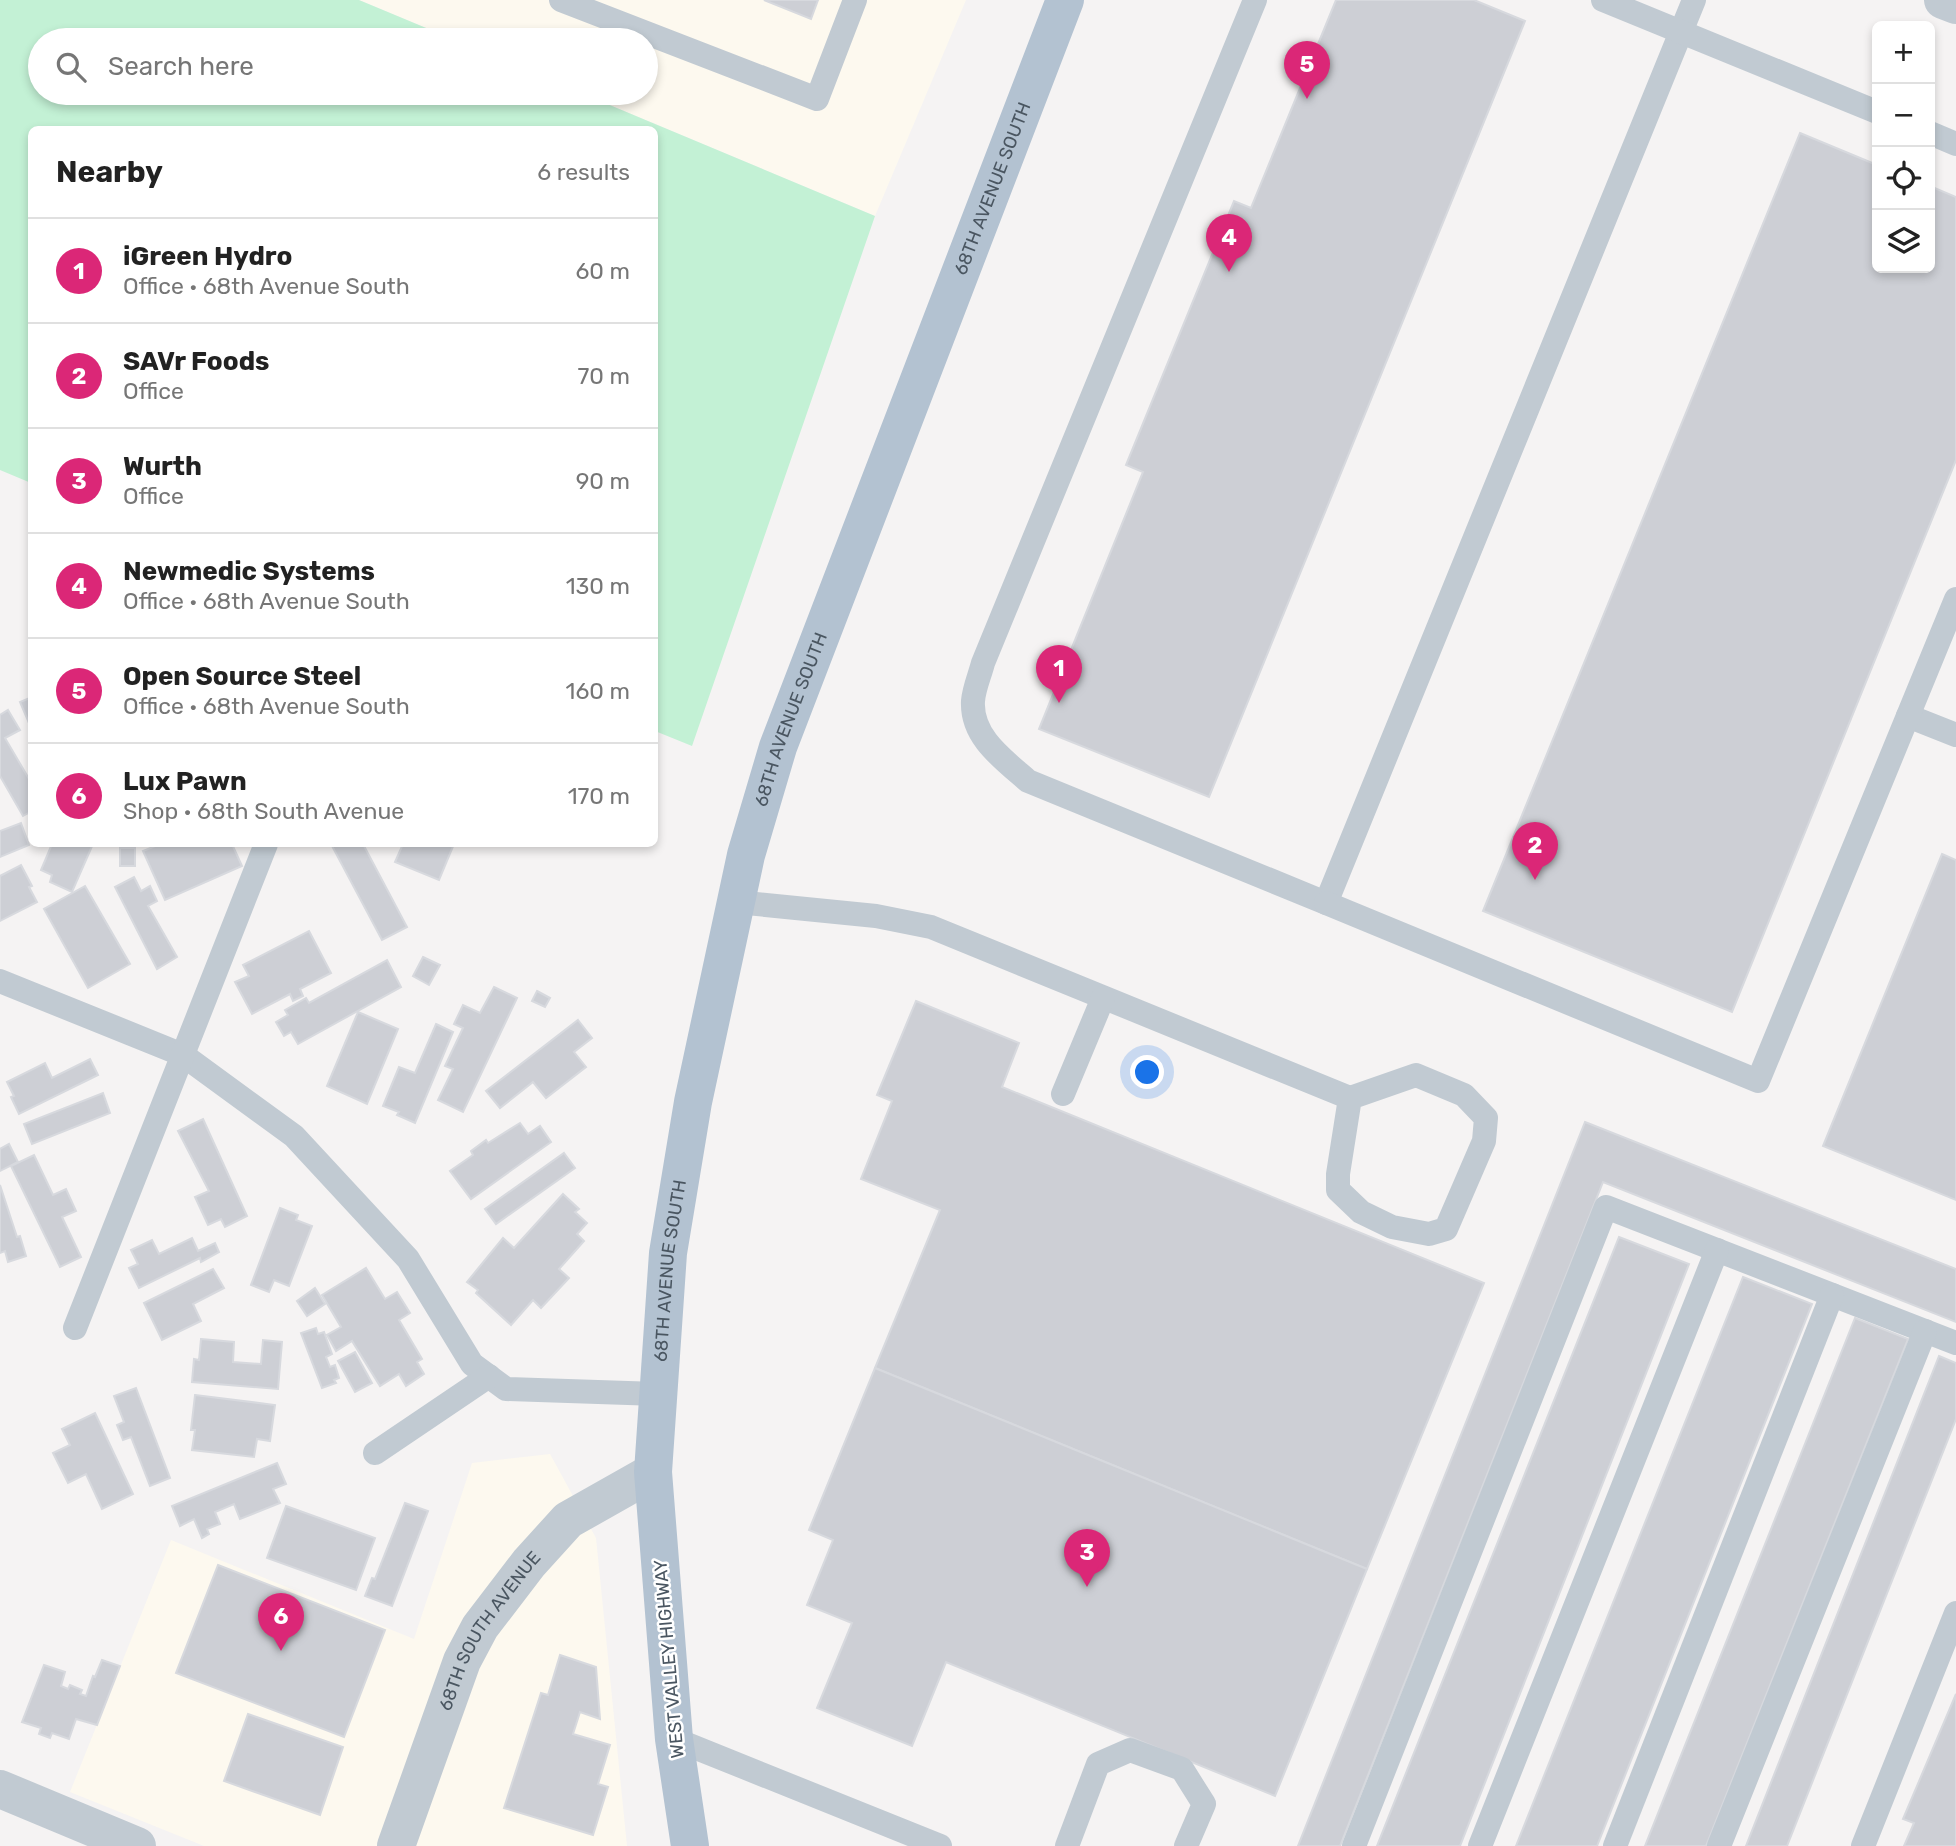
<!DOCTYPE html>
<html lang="en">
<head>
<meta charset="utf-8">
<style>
  :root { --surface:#fff; --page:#f6f6f6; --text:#222; --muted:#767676; --line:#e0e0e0; --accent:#db2777 }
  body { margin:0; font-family:Rubik,sans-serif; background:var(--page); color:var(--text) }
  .controls { position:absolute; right:21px; top:21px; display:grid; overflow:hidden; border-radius:10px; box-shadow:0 4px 10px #0003 }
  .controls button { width:63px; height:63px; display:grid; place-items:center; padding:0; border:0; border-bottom:2px solid var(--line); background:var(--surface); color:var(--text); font:35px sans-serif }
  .you { position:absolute; left:1148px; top:1073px; width:24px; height:24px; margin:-18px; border:5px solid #fff; border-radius:50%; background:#1a73e8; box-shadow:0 0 0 10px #1a73e833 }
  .badge { display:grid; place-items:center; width:46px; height:46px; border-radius:50%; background:var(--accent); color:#fff; font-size:23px; font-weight:700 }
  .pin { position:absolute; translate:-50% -58px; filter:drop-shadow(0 2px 4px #0008) }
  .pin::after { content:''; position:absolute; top:37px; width:24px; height:21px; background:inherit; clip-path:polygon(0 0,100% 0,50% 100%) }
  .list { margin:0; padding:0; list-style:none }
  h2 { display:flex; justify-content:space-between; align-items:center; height:91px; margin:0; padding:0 28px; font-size:30px }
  h2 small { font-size:23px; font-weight:400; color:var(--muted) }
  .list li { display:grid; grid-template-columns:46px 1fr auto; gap:21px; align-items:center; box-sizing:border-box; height:105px; padding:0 28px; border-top:2px solid var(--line) }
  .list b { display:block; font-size:26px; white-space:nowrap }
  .list p { margin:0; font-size:23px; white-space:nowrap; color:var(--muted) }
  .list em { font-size:23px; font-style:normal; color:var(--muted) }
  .icon { flex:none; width:38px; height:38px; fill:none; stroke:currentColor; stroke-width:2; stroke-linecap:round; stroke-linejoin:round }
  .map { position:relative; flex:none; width:1956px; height:1846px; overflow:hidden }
  .search { position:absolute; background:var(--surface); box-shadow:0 4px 10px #0003; left:28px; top:28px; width:630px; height:77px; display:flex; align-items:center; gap:18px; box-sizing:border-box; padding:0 24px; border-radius:38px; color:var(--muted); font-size:26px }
  .panel { position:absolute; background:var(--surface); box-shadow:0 4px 10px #0003; left:28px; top:126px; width:630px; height:721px; border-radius:10px }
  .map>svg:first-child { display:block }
</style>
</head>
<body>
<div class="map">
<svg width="1956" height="1846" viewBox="0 0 1956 1846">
  <rect width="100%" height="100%" fill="#f5f3f3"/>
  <g fill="#fdf9ef">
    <path d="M 359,0 L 966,0 L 875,216 L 581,93 L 646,93 L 646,40 L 455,40 Z"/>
    <path d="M 550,1454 L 596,1538 L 627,1846 L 204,1846 L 70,1792 L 171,1540 L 414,1639 L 472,1463 Z"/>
  </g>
  <path fill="#c3f1d5" d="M 0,0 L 359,0 L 455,40 L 40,40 L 40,93 L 581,93 L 875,216 L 692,746 L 655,731 L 654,130 L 32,130 L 31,483 L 0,470 Z"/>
  <g fill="#cdcfd5" stroke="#d7d9de" stroke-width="2">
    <path d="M 764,0 L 818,0 L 811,19 Z"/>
    <path d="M 1336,0 L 1474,0 L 1525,21 L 1209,797 L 1039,729 L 1143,472 L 1126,465 L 1234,201 L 1251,208 Z"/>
    <path d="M 1800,133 L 1877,165 L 1877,268 L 1930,268 L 1930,186 L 1956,197 L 1956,460 L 1732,1012 L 1483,911 Z"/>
    <path d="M 32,697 L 32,730 L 20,702 Z"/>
    <path d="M 8,710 L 20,730 L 5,738 L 32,784 L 32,811 L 23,816 L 0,776 L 0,715 Z"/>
    <path d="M 21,823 L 29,845 L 0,857 L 0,831 Z"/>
    <path d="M 52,844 L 93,844 L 72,892 L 50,882 L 52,875 L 41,870 Z"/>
    <path d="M 160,844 L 232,844 L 242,866 L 165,900 L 143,851 Z"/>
    <path d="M 331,844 L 363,844 L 407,927 L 382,940 Z"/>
    <path d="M 403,844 L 454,844 L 439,880 L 395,862 Z"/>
    <rect x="120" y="848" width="15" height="18"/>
    <path d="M 1942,854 L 1956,860 L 1956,1200 L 1823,1146 Z"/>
    <path d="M 21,865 L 32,886 L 29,887 L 37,902 L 0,921 L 0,876 Z"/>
    <path d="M 134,877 L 141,891 L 150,886 L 157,901 L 148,906 L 177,957 L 157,969 L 115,887 Z"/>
    <path d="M 85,886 L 130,964 L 88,988 L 44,909 Z"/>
    <path d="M 309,931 L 331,973 L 300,989 L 303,996 L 293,1001 L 290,994 L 252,1014 L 235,982 L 249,976 L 243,965 Z"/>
    <path d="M 423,957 L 440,965 L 429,985 L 413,976 Z"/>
    <path d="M 387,960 L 401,987 L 298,1044 L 291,1032 L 284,1036 L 276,1022 L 288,1015 L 285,1010 L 306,998 L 309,1003 Z"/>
    <path d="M 494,987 L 517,998 L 463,1112 L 438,1100 L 453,1069 L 445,1066 L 463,1028 L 454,1024 L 463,1005 L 480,1013 Z"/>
    <path d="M 537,991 L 550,998 L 545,1007 L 532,1001 Z"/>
    <path d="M 916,1001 L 1019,1043 L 1002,1087 L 1484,1283 L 1367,1569 L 875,1368 L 940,1210 L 861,1179 L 892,1101 L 877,1095 Z"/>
    <path d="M 358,1012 L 398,1029 L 367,1104 L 327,1086 Z"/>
    <path d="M 578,1020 L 592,1038 L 574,1052 L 586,1067 L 546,1098 L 533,1082 L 500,1108 L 486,1091 Z"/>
    <path d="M 436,1024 L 453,1032 L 415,1123 L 397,1115 L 399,1112 L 383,1106 L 399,1067 L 415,1073 Z"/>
    <path d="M 90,1059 L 98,1075 L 19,1114 L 11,1097 L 14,1096 L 7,1082 L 45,1063 L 52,1078 Z"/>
    <path d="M 103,1093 L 110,1113 L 32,1144 L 24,1124 Z"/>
    <path d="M 203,1119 L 247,1216 L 225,1227 L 221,1219 L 208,1225 L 195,1197 L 209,1191 L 178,1131 Z"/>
    <path d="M 1585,1122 L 1956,1269 L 1956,1322 L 1603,1182 L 1340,1846 L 1298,1846 Z"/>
    <path d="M 520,1123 L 528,1134 L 540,1126 L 551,1142 L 471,1199 L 450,1171 L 473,1155 L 471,1151 L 486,1140 L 488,1143 Z"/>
    <path d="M 9,1144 L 18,1162 L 0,1171 L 0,1149 Z"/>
    <path d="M 564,1153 L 575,1168 L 496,1224 L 485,1209 Z"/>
    <path d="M 34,1155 L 53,1195 L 66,1189 L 76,1211 L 62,1217 L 81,1257 L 60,1267 L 11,1166 Z"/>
    <path d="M 0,1185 L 17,1237 L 20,1236 L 26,1256 L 8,1262 L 5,1251 L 0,1253 Z"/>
    <path d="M 563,1194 L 579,1209 L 575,1212 L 587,1223 L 577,1234 L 584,1241 L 559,1269 L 569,1278 L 541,1308 L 533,1300 L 511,1325 L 476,1293 L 478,1290 L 467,1282 L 503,1238 L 514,1248 Z"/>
    <path d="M 280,1208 L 298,1215 L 296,1220 L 312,1226 L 289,1286 L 274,1280 L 269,1292 L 251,1285 Z"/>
    <path d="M 1619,1237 L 1689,1264 L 1460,1846 L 1377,1846 Z"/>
    <path d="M 192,1238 L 198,1251 L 215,1243 L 219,1252 L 201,1262 L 200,1258 L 139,1288 L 129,1268 L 138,1264 L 131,1250 L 152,1240 L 159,1254 Z"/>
    <path d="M 366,1268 L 385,1299 L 397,1292 L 410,1313 L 399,1320 L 422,1359 L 417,1362 L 424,1374 L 406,1386 L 399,1374 L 380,1386 L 352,1341 L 336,1351 L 327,1335 L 341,1327 L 322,1295 Z"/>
    <path d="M 213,1269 L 224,1288 L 193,1304 L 201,1321 L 162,1340 L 144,1303 Z"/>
    <path d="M 1743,1277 L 1812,1304 L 1597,1846 L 1516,1846 Z"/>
    <path d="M 315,1288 L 325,1304 L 307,1316 L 297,1301 Z"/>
    <path d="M 1855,1318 L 1908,1339 L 1706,1846 L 1645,1846 Z"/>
    <path d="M 316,1328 L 318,1334 L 324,1332 L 332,1354 L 326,1357 L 330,1367 L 335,1365 L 339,1378 L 334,1380 L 336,1383 L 322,1388 L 301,1333 Z"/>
    <path d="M 201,1339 L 234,1342 L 233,1362 L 261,1364 L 263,1340 L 282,1342 L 278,1389 L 192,1382 L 194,1359 L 199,1360 Z"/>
    <path d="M 355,1352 L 372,1383 L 355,1392 L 338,1361 Z"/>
    <path d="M 1939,1356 L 1956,1363 L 1956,1419 L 1787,1846 L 1746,1846 Z"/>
    <path d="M 875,1368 L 1367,1569 L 1275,1796 L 946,1662 L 912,1746 L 817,1708 L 852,1623 L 807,1605 L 833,1540 L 809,1530 Z"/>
    <path d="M 136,1388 L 170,1478 L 150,1486 L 131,1437 L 123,1440 L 117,1425 L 124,1422 L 114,1396 Z"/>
    <path d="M 195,1395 L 275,1405 L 270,1441 L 257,1439 L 254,1457 L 192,1450 L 195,1430 L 191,1430 Z"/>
    <path d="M 95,1413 L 133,1494 L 102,1509 L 86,1474 L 68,1483 L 53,1453 L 70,1445 L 62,1429 Z"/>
    <path d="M 277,1463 L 286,1484 L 273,1489 L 280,1503 L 240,1519 L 234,1504 L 215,1512 L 220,1524 L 207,1529 L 209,1534 L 202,1538 L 194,1519 L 180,1526 L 172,1506 Z"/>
    <path d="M 405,1503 L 428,1511 L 392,1606 L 365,1596 L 372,1578 L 375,1579 Z"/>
    <path d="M 286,1506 L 375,1538 L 356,1590 L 267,1558 Z"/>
    <path d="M 218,1565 L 385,1630 L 344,1737 L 176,1673 Z"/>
    <path d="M 560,1655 L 596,1667 L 600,1719 L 580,1712 L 573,1734 L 610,1745 L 598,1784 L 608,1787 L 593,1835 L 504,1808 L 541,1693 L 548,1695 Z"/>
    <path d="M 102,1660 L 120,1666 L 97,1725 L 76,1719 L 69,1739 L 52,1733 L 50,1738 L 39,1734 L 41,1728 L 22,1722 L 44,1665 L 65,1672 L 61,1686 L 68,1689 L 70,1685 L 82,1690 L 80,1694 L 86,1696 L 93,1676 L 95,1677 Z"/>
    <path d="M 1956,1694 L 1956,1846 L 1904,1846 L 1914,1823 L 1903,1819 Z"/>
    <path d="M 248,1714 L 343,1747 L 320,1815 L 224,1781 Z"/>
  </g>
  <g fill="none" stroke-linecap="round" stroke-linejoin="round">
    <g stroke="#c1cad2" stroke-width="24">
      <path d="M 561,0 L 817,99 L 855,0"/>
      <path d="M 1255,0 L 983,663 C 980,675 974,688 973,701 C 971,737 1003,759 1028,781 L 1326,903 L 1694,0"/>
      <path d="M 1603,0 L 1877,112"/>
      <path d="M 1930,133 L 1956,144"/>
      <path d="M 1908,716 L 1956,735"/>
      <path d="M 736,902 L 876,916 L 931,927 L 1350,1098 L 1416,1075 L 1464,1095 L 1486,1118 L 1484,1141 L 1446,1229 L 1429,1234 L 1392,1227 L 1361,1212 L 1338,1190 L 1338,1174 L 1350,1098"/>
      <path d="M 1326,903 L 1758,1081 L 1956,599"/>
      <path d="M 0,981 L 183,1055 L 294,1136 L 408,1259 L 472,1364 L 506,1389 L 658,1394"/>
      <path d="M 1063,1094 L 1103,998"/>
      <path d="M 75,1328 L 266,844"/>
      <path d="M 375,1453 L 489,1376"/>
      <path d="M 674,1739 L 940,1846"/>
      <path d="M 1067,1846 L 1098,1764 L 1130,1750 L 1182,1769 L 1204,1804 L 1186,1846"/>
      <path d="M 1354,1846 L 1606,1207 L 1956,1343"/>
      <path d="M 1480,1846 L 1717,1250"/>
      <path d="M 1615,1846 L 1832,1295"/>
      <path d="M 1719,1846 L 1925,1331"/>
      <path d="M 1863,1846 L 1956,1613"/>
    </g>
    <g stroke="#c1cad2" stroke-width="38">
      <path d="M 1943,0 L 1956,5"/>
      <path d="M 0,1789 L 137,1846"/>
      <path id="s1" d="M 396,1846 L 462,1661 L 480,1627 L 529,1563 L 568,1520 L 653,1472"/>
    </g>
    <path stroke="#b3c2d1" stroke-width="38" id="s2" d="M 690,1846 L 674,1739 L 653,1472 L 668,1253 L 693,1102 L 746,855 L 778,747 L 1065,0"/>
  </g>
  <g text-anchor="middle" stroke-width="5" stroke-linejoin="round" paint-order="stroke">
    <g font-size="18" fill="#4a5661" stroke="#fff">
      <text dy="6" stroke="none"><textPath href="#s2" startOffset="1712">68TH AVENUE SOUTH</textPath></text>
      <text dy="6" stroke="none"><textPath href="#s2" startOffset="1144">68TH AVENUE SOUTH</textPath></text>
      <text dy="6" stroke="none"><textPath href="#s2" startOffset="578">68TH AVENUE SOUTH</textPath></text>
      <text dy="6" stroke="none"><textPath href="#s1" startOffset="236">68TH SOUTH AVENUE</textPath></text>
      <text transform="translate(669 1659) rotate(-95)" y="6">WEST VALLEY HIGHWAY</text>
    </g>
  </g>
</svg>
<div class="controls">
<button>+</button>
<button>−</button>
<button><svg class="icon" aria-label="locate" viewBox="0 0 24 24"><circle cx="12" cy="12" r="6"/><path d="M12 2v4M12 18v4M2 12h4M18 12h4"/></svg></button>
<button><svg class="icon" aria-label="layers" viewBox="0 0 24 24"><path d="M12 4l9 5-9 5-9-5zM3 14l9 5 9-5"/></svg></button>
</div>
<div class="you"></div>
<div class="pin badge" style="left:1059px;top:703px">1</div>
<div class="pin badge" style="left:1535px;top:880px">2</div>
<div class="pin badge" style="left:1087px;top:1587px">3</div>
<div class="pin badge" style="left:1229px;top:272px">4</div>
<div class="pin badge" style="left:1307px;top:99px">5</div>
<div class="pin badge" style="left:281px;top:1651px">6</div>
<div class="search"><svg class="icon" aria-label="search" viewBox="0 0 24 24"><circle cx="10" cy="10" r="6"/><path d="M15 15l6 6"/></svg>Search here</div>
<section class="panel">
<h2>Nearby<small>6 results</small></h2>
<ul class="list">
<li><span class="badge">1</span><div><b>iGreen Hydro</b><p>Office · 68th Avenue South</p></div><em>60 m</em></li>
<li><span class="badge">2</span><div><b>SAVr Foods</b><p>Office</p></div><em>70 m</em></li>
<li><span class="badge">3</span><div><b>Wurth</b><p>Office</p></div><em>90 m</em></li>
<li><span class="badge">4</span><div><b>Newmedic Systems</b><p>Office · 68th Avenue South</p></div><em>130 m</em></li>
<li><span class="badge">5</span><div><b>Open Source Steel</b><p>Office · 68th Avenue South</p></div><em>160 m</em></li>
<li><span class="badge">6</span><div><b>Lux Pawn</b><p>Shop · 68th South Avenue</p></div><em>170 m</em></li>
</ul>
</section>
</div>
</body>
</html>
